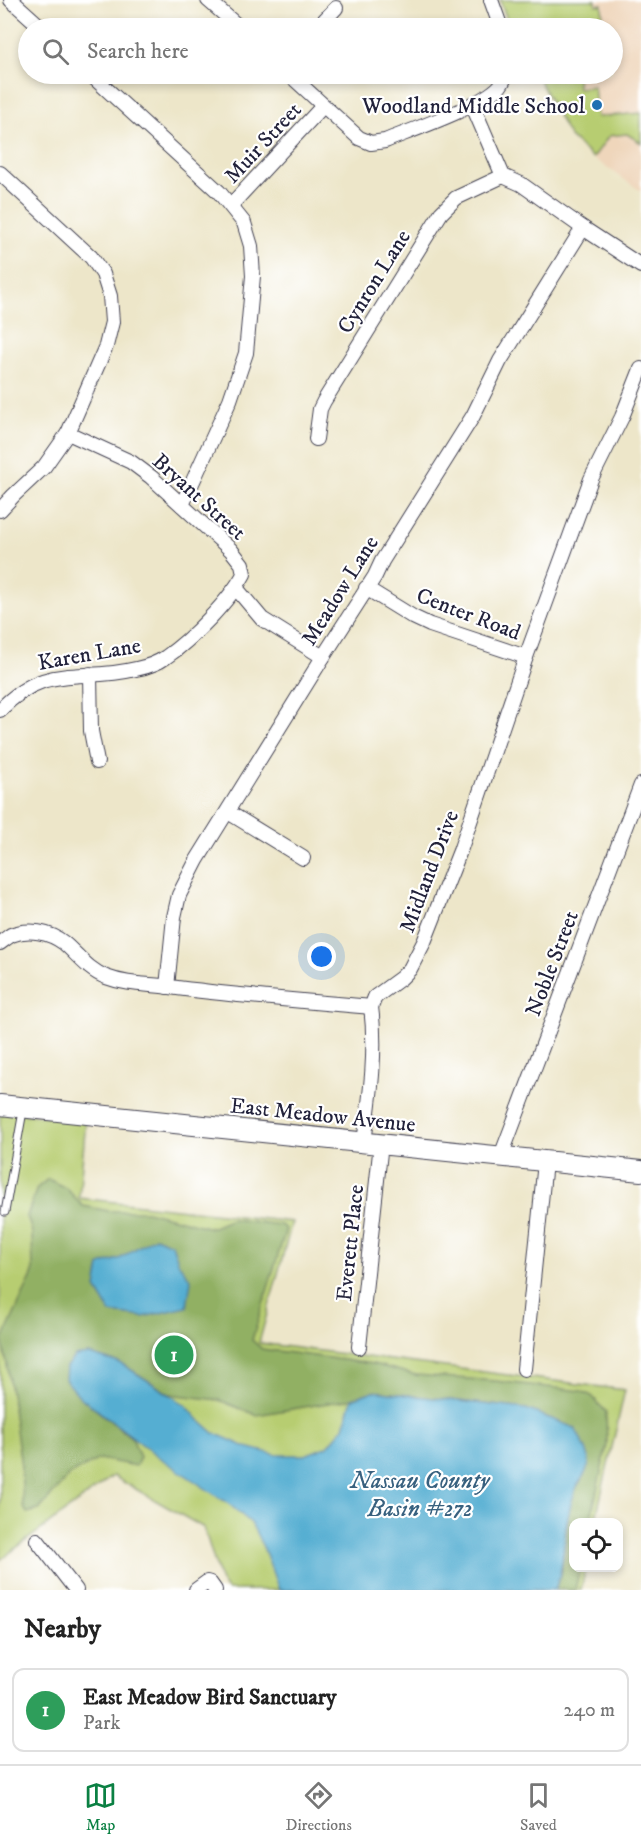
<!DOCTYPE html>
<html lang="en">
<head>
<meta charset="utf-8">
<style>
  :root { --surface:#fff; --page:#f6f6f6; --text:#222; --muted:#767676; --line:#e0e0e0; --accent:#0b8043 }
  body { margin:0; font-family:"IM FELL DW Pica",serif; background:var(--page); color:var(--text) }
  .controls { position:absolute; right:18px; bottom:18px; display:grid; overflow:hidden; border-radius:12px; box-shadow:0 3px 9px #0003 }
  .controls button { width:54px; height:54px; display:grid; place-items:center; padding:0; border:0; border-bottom:2px solid var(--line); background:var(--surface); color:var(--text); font:30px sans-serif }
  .you { position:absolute; left:322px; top:957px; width:21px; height:21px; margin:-15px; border:4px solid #fff; border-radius:50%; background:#1a73e8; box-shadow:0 0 0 9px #1a73e833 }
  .badge { display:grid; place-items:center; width:39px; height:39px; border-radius:50%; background:var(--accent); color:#fff; font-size:20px; font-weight:700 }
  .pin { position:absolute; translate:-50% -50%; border:3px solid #fff; box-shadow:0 2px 6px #0006 }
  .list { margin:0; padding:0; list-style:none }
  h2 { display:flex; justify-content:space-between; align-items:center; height:78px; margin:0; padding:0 24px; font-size:26px }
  h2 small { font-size:20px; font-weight:400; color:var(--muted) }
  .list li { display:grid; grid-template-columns:39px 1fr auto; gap:18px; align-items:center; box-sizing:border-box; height:84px; margin:0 12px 12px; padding:0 12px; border:2px solid var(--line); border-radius:12px }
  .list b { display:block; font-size:22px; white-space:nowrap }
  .list p { margin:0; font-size:20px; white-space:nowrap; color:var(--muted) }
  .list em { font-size:20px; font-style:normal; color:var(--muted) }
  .icon { flex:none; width:33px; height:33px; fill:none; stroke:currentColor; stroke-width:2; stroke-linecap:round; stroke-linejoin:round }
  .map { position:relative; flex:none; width:641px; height:1590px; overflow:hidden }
  .search { position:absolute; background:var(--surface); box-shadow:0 3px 9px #0003; left:18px; right:18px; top:18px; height:66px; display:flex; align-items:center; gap:15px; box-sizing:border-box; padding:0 21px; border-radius:33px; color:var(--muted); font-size:22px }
  .sheet { height:174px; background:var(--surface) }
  nav { display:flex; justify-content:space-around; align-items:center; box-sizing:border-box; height:84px; border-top:2px solid var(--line); background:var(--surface); font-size:16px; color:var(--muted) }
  nav a { display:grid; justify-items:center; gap:3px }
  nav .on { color:var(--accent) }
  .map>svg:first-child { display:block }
</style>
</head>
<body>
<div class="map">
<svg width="641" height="1590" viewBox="0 0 641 1590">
  <rect width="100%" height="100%" fill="#fff"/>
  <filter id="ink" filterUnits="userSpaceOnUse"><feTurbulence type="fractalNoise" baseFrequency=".0167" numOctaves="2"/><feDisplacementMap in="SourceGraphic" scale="12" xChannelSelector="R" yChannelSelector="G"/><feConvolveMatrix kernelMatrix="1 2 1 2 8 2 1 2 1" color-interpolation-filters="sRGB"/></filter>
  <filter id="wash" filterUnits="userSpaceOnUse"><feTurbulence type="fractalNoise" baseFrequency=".008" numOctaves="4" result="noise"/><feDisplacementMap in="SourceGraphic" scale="24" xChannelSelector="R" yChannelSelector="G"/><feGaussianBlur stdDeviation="1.35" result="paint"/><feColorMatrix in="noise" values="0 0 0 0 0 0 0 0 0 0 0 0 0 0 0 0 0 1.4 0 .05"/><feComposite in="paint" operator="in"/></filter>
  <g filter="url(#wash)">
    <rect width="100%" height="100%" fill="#ede6c9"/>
    <path fill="#efd6bb" d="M 500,0 L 641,0 L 641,191 L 593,158 L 569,136 L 536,74 L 612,74 L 612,28 L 510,28 Z"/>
    <g fill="#b7cd71" stroke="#6c7856" stroke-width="1.5">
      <path d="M 500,0 L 596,0 L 596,5 L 602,4 L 603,21 L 573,25 L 572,28 L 510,28 Z"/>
      <path d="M 536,74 L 577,74 L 578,88 L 594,86 L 597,117 L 641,113 L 641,143 L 627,134 L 609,136 L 593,158 L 569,136 Z"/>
      <path d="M 0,1112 L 86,1120 L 79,1198 L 292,1222 L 259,1343 L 625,1390 L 595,1522 L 574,1522 L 574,1568 L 586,1568 L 581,1590 L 227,1590 L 220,1580 L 204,1528 L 113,1476 L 0,1560 Z"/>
    </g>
    <path fill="#91b063" stroke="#5a694f" stroke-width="1.5" d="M 48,1179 L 66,1188 L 83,1206 L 109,1211 L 147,1211 L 211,1228 L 232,1219 L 281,1225 L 286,1229 L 252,1340 L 262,1349 L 373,1364 L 416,1375 L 495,1381 L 581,1391 L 592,1396 L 606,1412 L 607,1445 L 590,1522 L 574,1522 L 574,1568 L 580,1568 L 575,1590 L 555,1590 C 557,1583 560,1575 562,1567 C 566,1539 561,1499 584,1477 L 575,1428 L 526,1409 L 373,1391 L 352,1399 L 256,1415 L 219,1400 L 169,1394 L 122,1364 L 89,1354 L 75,1356 L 66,1367 L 80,1397 L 132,1438 L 140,1457 L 136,1466 L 99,1459 L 69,1475 L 39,1510 L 27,1513 L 23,1506 L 21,1466 L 6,1358 L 2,1341 L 33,1273 L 32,1232 L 27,1216 L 37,1188 Z"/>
    <g fill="#54aed2" stroke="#3b6886" stroke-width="1.5">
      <path d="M 155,1237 L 172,1244 L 179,1264 L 191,1280 L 187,1307 L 143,1317 L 111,1313 L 96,1288 L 100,1265 L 121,1258 L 138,1247 Z"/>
      <path d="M 89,1354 L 122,1364 L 186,1405 L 197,1418 L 214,1433 L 246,1447 L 277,1455 L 305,1455 L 328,1446 L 344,1427 L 352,1399 L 373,1391 L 526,1409 L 575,1428 C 580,1439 589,1450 589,1462 C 588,1474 578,1481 575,1491 C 565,1517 566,1541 561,1568 C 560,1575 557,1583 555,1590 L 279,1590 L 264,1549 L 251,1523 L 230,1505 L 160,1458 L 80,1397 L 65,1379 L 66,1367 L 75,1356 Z"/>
    </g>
  </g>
  <g filter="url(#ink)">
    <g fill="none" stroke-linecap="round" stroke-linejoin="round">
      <g stroke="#403f50" stroke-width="9">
        <path id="lane" d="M 5,1212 L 23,1111"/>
      </g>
      <g stroke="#403f50" stroke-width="16">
        <g id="street">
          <path d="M 11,0 L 42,28"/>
          <path d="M 208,0 L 240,28"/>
          <path d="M 491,0 L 501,28"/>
          <path d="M 317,28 L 336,8"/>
          <path d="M 90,74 L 219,192 L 244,223 L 251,246 L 253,276 L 246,353 L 230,400 L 182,505"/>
          <path d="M 289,74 L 359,138 L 371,143 L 385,141 C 412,130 482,106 500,86 C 503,82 505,77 507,74"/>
          <path d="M 472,104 L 503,176 L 521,184 L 583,228 L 641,266"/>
          <path d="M 0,173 L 91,257 L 103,274 L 110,296 L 112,322 L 106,346 L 68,433 L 44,467 L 14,495 L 0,510"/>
          <path d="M 231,205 L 323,106"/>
          <path d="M 316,439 L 320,409 L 324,401 L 441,213 L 456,198 L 503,176"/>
          <path d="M 236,588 L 262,619 L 323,657"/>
          <path d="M 366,588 L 413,617 L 430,625 L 526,657"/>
          <path d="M 90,674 L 91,731 L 97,762"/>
          <path d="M 0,710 C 47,661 79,683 136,669 C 146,667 158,663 166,657 C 191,640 230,600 244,574 L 242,564 L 231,550 L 151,477 L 131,462 L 68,433"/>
          <path d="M 228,812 L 303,858"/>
          <path d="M 0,943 C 4,940 8,937 11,935 C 28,928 50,932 64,943 C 78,955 88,970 106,977 C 127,985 148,984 170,987 C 237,996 304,1001 371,1007 L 375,997 L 401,978 L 410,969 L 424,942 L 460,851 L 526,657 L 591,479 L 622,417 L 641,369"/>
          <path d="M 167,987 L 174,917 L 179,895 L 197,860 L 323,657 L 375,576 L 382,561 L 473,416 L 500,361 L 583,228"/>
          <path d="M 364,1142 C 370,1098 377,1052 371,1007"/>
          <path d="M 501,1156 L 641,785"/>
          <path d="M 359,1347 L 381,1143"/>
          <path d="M 524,1369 L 545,1162"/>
          <path d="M 37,1540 L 76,1590"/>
          <path d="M 196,1590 L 207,1582 L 210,1583 L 215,1590"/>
        </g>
      </g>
      <g stroke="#403f50" stroke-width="22">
        <path id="secondary" d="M 0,1105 L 641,1171"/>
      </g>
      <use href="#lane" stroke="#fff" stroke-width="7"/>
      <use href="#street" stroke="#fff" stroke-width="14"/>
      <use href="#secondary" stroke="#fff" stroke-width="20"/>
    </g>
  </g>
  <circle fill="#1f6fb2" stroke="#fff" stroke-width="2" cx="597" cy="105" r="6"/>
  <g text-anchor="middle" stroke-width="4.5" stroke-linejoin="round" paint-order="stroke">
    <g font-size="22" fill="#22223b" stroke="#fff" text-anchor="end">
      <text x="585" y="113">Woodland Middle School</text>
    </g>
    <g font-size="22" fill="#22223b" stroke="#fff">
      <text transform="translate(262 142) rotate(-47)" y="8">Muir Street</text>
      <text transform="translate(373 281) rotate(-58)" y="8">Cynron Lane</text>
      <text transform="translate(200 496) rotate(42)" y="8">Bryant Street</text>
      <text transform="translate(339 590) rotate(-58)" y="8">Meadow Lane</text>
      <text transform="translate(469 613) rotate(21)" y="8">Center Road</text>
      <text transform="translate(89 653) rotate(-10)" y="8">Karen Lane</text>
      <text transform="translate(428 871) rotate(-69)" y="8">Midland Drive</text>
      <text transform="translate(551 963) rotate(-69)" y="8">Noble Street</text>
      <text transform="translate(323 1114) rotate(6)" y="8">East Meadow Avenue</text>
      <text transform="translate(349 1243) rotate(-84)" y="8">Everett Place</text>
    </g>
    <g font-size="24" font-style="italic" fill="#38617f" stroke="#fff">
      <text x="420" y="1488">Nassau County<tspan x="420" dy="28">Basin #272</tspan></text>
    </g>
  </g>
</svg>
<div class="controls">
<button><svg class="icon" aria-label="locate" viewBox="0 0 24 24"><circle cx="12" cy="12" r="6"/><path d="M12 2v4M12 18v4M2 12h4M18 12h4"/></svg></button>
</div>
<div class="you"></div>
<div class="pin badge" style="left:174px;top:1355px;background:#2e9e5b">1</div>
<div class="search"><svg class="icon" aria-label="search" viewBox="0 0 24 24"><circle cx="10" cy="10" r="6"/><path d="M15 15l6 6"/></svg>Search here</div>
</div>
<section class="sheet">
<h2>Nearby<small></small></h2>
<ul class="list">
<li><span class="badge" style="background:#2e9e5b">1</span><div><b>East Meadow Bird Sanctuary</b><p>Park</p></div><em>240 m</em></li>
</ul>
</section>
<nav>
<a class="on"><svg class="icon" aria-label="map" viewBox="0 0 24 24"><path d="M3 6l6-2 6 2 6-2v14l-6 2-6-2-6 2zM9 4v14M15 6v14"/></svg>Map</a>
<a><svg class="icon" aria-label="directions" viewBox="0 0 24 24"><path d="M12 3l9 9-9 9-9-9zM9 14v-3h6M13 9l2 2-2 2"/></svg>Directions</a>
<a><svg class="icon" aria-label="saved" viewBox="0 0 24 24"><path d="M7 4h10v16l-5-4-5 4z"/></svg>Saved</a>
</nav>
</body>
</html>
